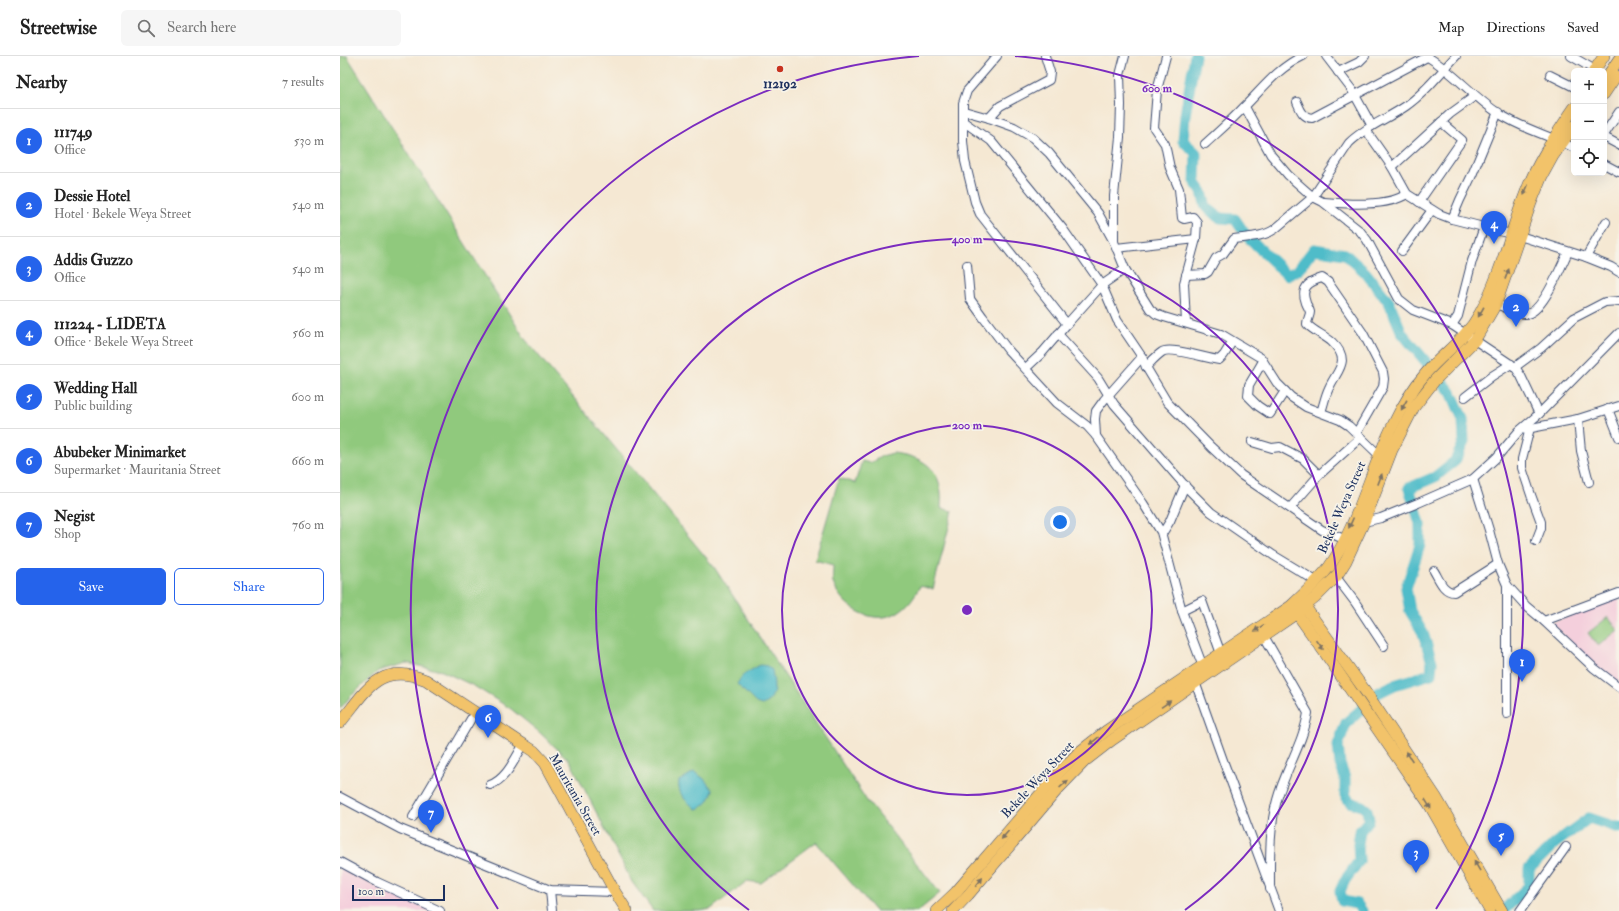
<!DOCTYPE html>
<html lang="en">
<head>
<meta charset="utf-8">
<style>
  :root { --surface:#fff; --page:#f6f6f6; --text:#222; --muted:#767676; --line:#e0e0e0; --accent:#2563eb }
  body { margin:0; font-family:"IM FELL Double Pica",serif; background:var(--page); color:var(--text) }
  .controls { position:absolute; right:12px; top:12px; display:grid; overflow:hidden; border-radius:6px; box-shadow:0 4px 16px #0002 }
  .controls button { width:36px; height:36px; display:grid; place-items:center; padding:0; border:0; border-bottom:1px solid var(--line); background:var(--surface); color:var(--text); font:20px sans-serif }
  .scale { position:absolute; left:12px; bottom:10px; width:93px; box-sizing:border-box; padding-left:4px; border:2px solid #1b2f5e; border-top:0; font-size:11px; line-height:14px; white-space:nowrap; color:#1b2f5e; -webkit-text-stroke:3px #f7f3e8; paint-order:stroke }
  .you { position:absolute; left:720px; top:466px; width:14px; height:14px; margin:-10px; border:3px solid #fff; border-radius:50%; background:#1a73e8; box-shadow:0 0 0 6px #1a73e833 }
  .badge { display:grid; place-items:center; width:26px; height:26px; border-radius:50%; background:var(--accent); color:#fff; font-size:13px; font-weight:700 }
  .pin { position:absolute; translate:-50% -33px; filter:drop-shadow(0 1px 2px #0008) }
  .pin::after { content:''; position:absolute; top:21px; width:14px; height:12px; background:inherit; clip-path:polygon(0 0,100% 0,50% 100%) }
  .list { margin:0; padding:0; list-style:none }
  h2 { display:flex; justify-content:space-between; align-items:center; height:52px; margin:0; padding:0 16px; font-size:17px }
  h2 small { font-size:13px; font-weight:400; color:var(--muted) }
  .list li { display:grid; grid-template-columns:26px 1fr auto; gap:12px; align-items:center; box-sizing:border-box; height:64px; padding:0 16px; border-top:1px solid var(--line) }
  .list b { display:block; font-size:15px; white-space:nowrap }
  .list p { margin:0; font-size:13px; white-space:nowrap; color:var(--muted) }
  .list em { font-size:13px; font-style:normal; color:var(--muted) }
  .actions { display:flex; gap:8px; padding:12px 16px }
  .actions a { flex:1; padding:9px 0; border:1px solid var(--accent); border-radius:6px; text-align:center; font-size:14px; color:var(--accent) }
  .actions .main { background:var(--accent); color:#fff }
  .icon { flex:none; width:22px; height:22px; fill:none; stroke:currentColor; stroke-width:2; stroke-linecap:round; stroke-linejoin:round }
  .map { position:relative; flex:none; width:1279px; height:855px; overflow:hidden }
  header { display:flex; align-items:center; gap:24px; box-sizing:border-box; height:56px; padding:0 20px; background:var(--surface); border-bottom:1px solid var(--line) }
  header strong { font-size:19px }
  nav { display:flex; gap:22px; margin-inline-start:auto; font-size:14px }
  .search { width:280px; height:36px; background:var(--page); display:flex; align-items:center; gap:10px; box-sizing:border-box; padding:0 14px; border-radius:6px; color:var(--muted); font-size:15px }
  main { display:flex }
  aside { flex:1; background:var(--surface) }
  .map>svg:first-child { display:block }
</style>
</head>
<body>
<header>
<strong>Streetwise</strong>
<div class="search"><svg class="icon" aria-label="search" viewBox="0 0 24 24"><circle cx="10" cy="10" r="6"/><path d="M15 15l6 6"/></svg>Search here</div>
<nav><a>Map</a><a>Directions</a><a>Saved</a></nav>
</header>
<main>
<aside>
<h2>Nearby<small>7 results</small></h2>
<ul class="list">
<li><span class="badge">1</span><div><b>111749</b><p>Office</p></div><em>530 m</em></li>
<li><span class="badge">2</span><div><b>Dessie Hotel</b><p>Hotel · Bekele Weya Street</p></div><em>540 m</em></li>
<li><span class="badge">3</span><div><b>Addis Guzzo</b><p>Office</p></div><em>540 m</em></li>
<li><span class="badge">4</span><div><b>111224 - LIDETA</b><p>Office · Bekele Weya Street</p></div><em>560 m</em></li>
<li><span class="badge">5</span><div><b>Wedding Hall</b><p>Public building</p></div><em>600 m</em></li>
<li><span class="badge">6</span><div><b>Abubeker Minimarket</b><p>Supermarket · Mauritania Street</p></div><em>660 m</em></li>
<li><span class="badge">7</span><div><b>Negist</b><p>Shop</p></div><em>760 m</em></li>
</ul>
<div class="actions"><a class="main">Save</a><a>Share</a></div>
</aside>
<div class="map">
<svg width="1279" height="855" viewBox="0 0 1279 855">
  <rect width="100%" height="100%" fill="#f7f3e8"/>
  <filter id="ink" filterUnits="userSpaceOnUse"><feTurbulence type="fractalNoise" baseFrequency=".025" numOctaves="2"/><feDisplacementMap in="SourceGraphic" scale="8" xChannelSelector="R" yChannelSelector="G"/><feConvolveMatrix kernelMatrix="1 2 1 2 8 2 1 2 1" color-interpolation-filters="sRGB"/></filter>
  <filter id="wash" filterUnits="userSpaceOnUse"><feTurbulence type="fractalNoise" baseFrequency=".012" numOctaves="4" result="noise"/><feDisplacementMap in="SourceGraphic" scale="16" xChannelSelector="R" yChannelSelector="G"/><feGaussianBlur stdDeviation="0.9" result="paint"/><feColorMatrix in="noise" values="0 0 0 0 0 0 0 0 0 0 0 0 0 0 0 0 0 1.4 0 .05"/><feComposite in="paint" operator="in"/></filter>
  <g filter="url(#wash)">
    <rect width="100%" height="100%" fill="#f5e8d3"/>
    <g fill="#f4cfdc">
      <path d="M 1279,541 L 1279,627 L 1256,611 L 1212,567 Z"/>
      <path d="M 0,808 L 32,829 L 94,855 L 0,855 Z"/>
    </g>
    <g fill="#90c97d" stroke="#567c6e">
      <path d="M 0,0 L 7,0 L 185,283 L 374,511 L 527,745 L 600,837 L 578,855 L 535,855 L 476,786 L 421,827 L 407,825 L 371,853 L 360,855 L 313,855 L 292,826 L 230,705 L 198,675 L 171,653 L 134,630 L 102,615 L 66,607 L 38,615 L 10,641 L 0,653 Z"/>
      <path d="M 553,397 C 588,401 604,416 601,452 L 613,455 L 593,533 L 580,530 C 574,541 569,549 558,556 C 534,571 502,552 493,527 C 492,522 493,515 493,509 L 475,504 L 499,422 L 515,427 L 522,405 L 530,407 L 542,400 Z"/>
      <path d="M 1268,561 L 1278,574 L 1258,590 L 1248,577 Z"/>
    </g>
    <g fill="#4fbcc9" stroke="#357694">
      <path d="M 420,609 L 427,610 L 432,614 C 434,628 438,642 422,649 L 416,647 L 397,628 L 403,619 Z"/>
      <path d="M 354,716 L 363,722 L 373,734 C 370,744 366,751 356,753 C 346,745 337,738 339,725 Z"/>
    </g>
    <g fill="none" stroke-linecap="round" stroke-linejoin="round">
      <g stroke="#4fbcc9" stroke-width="11">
        <path d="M 855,0 L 845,59 L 843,85 L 856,97 L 855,126 L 862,136 L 866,151 L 880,162 L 895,163 L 906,179 L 947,219 L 957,215 L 974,193 L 1005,198 L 1025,216 L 1049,246 L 1062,277 L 1111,336 L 1123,363 L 1124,386 L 1115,405 L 1095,421 L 1069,432 L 1080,467 L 1080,489 L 1066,532 L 1070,555 L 1083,577 L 1092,606 L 1091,618 L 1054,629 L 1034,639 L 1022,653 L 1006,667 L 998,689 L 1000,708 L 1005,722 L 1005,739 L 1010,746 L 1022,750 L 1027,754 L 1029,764 L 1020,775 L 1018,788 L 1019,805 L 1005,824 L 1000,835 L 1002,845 L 1017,848 L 1022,855"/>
        <path d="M 1161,855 L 1167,851 L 1189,830 L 1189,813 L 1214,788 L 1249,762 L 1276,771 L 1279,771"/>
      </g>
    </g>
  </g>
  <g filter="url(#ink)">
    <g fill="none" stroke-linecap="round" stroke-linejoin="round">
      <g stroke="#3c4b70" stroke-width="10">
        <g id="minor">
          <path d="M 657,0 L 627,35 L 623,47 L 623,85 L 625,105 L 635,146 L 640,158 L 727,268 L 762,229 L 785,213"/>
          <path d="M 785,0 L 780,19 L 781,49 L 780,81 L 774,140 L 774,186 L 785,213 L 810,253 L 816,258 L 824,261 L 881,278 L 921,302 L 937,327 L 951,341 L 966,351 L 1000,364 L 1009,370 L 1039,399"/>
          <path d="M 826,0 L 817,34 L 814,72 L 825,88 L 830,112 L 839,133 L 842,162 L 844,163 L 853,161 L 857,166 L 856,183"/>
          <path d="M 986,0 L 1012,34 L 1032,70"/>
          <path d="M 1086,0 C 1113,15 1132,40 1158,57 C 1182,73 1209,79 1234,92"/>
          <path d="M 1231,0 L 1255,14"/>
          <path d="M 998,16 L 1019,6 L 1025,0"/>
          <path d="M 1210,19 L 1234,31"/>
          <path d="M 957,46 C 960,53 963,62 972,62 L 1087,1"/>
          <path d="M 905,51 L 931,99 L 948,119 L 973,141 L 983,146 L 1020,175 L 1027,184 L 1059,243 L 1073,254 L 1112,269 L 1175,311 L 1181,320 L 1199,358"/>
          <path d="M 624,55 L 649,62 L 674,71 L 693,82 L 709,97 L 758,157 L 774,186"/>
          <path d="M 649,62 L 660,50 L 709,24 L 710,16 L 705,0"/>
          <path d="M 624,66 L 651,85 L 723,173 L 762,229 L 777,264 L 802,301 L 806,311 L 827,346 L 871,391 L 901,419 L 982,474 L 1004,483"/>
          <path d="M 1026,74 L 1052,111 L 1067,138 L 1099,158 L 1112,163 L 1171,178"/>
          <path d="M 1264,79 L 1279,56"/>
          <path d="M 1264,81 L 1279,89"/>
          <path d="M 865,88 C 878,76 892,64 905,50 C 924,31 938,12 963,0"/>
          <path d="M 1264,108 L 1279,116"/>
          <path d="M 1052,111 L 1110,58 L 1135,40"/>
          <path d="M 984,146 C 1007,148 1047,151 1067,138"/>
          <path d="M 1079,146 L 1122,84 L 1101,66"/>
          <path d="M 1112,163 L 1120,144 L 1132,119 L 1158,56"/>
          <path d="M 1180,180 L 1246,201 L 1271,211 L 1279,216"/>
          <path d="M 776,192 L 856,183 L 844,227 L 846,267"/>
          <path d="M 1062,195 L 1092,154"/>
          <path d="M 1246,201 L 1266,166"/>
          <path d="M 627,209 L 630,243 L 643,261 L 668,294 L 717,347 L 747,370 L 756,380 L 803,447 L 821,476 L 842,555 L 863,611"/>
          <path d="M 846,219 L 865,218 L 868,216 L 876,202 L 883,198 L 894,183 C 908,181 924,181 935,173 L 973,141 L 1009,87 C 1025,71 1047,63 1066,50 C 1085,37 1100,17 1116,0"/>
          <path d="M 1156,248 C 1165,251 1176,258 1185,258 C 1202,259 1221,210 1228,196"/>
          <path d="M 1112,269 L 1118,260 L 1132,205 L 1144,171"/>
          <path d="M 718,278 L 758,322 L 774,348 L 847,432 L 871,456 L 933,499 L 976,525"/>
          <path d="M 923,305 L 909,329 L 908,340 L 918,350 L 930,358 L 945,335"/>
          <path d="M 806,311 C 811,306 816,300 822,296 C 830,290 867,303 879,304 L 884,299 L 892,286"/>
          <path d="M 1175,311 L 1201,292 L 1234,262 L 1265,246 L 1279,245"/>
          <path d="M 686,312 L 702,297 L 727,268"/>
          <path d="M 1125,341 L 1152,320 L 1171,308"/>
          <path d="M 1268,353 L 1279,381"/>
          <path d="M 981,356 C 984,348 985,340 989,332 C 997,314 1012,305 992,286 C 984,279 973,275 967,268 C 967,264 970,260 970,256 C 969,252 967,250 966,247 C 960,231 969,226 982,222 L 988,226 L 1023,277 L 1043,316 L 1044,323 L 1043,331 L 1017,376"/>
          <path d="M 1238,363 L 1241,395 L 1249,426"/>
          <path d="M 1190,372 L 1182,403 L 1182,412 L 1191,439 L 1201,466 L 1201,472 L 1196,485"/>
          <path d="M 1186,373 L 1238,363 L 1279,350"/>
          <path d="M 756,380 L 755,363 L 756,355 L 764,344 L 802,301"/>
          <path d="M 912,386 L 932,392 L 940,391 L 963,403 L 979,419 L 1020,382"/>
          <path d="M 1133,423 L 1149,474 L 1158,508 L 1167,529 L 1186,550 L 1204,565 L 1279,537"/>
          <path d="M 950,452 L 979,419"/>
          <path d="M 1024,466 L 1041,462 L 1078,447 L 1133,423 L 1156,402 L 1179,375 L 1199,358 L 1279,277"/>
          <path d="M 822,478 L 830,465 L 845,429"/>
          <path d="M 1094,515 C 1099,523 1103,536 1114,536 L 1158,508"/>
          <path d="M 996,521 L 1015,546 L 1044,590"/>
          <path d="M 1167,529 L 1167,658"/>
          <path d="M 842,555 L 862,545 L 881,598"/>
          <path d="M 1204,565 L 1254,612 L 1279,631"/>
          <path d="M 924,580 L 968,657 C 963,688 945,714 937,744 C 929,772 930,804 930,833"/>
          <path d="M 854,623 L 884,707 L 939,855"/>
          <path d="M 150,729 C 167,723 175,702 184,688"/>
          <path d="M 0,741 L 60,773 L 210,834 L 275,836"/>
          <path d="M 73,761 L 135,656"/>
          <path d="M 0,806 L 37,826 L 100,855"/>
          <path d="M 210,834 L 212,855"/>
          <path d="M 1180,855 L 1226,791"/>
        </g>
      </g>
      <g stroke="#3c4b70" stroke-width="12">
        <g id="major">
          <path d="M 1254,15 L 1264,0"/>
          <path d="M 1264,25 L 1279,3"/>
          <path d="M 1264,38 L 1276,20"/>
          <path d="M 961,545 L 1026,636 L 1096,741 L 1162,855"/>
          <path d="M 953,552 L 985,597 L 1089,748 L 1150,855"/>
          <path d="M 0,667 C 26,635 39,605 86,624 L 180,686 L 194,695 L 205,707 L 275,836 L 287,855"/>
          <path d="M 596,855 L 616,836 L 715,721 L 738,697 L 766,675 L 951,550 C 964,538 978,525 989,511 C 1017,471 1030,415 1052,371 C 1061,352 1072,333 1086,317 C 1104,296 1126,283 1140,257 C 1161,219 1170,176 1186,136 C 1197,106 1216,79 1234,52"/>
          <path d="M 613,855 L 628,839 L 718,733 L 745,705 L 772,684 L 957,557 L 975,542 L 996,521 L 1006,505 L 1024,466 L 1052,394 L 1074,351 L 1095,324 L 1135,284 L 1156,248 L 1191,147 L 1202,120 L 1213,100 L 1234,70"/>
        </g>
      </g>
      <use href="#minor" stroke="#fff" stroke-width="8"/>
      <use href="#major" stroke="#f2c36a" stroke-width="11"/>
    </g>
    <defs><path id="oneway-solid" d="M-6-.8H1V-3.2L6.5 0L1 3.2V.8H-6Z"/></defs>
    <g fill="#7c7263">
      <use href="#oneway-solid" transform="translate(1186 134) rotate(112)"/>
      <use href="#oneway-solid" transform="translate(1167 218) rotate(-70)"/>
      <use href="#oneway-solid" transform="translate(1141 256) rotate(119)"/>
      <use href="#oneway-solid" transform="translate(1064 349) rotate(119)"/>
      <use href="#oneway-solid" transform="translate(1040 423) rotate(-69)"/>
      <use href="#oneway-solid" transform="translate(1011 467) rotate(114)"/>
      <use href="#oneway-solid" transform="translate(919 572) rotate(145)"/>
      <use href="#oneway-solid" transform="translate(980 589) rotate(55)"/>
      <use href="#oneway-solid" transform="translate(826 648) rotate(-34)"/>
      <use href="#oneway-solid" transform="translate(754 685) rotate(141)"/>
      <use href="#oneway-solid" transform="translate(1069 700) rotate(-124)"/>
      <use href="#oneway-solid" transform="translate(724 728) rotate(-42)"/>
      <use href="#oneway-solid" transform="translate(1088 748) rotate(58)"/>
      <use href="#oneway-solid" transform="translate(665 779) rotate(130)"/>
      <use href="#oneway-solid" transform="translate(1137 810) rotate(-120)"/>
      <use href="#oneway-solid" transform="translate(639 826) rotate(-51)"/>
    </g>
  </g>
  <g fill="none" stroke="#7b2cbf" stroke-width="2">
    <circle cx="627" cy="554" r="185"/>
    <path d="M409 854A371 371 0 1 1 845 854"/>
    <path d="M158 853A556 556 0 0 1 579 0M675 0A556 556 0 0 1 1096 853"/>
  </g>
  <circle fill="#c8321e" stroke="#f7f3e8" stroke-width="1.5" cx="440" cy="13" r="4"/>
  <g text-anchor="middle" stroke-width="3.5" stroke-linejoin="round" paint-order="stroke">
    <g font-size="13" font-weight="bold" fill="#1b2f5e" stroke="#f7f3e8">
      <text x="440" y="32">112192</text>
    </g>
    <g font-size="13" fill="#1b2f5e" stroke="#f7f3e8">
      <text transform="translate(1001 451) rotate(-66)" y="5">Bekele Weya Street</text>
      <text transform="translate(697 723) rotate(-47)" y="5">Bekele Weya Street</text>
      <text transform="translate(236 738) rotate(60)" y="5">Mauritania Street</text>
    </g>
  </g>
  <circle cx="627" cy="554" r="6" fill="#7b2cbf" stroke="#f7f3e8" stroke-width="2"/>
  <g font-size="12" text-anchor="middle" font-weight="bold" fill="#7b2cbf" stroke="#f7f3e8" stroke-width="3.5" stroke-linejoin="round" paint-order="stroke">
    <text x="817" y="36">600 m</text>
    <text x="627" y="187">400 m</text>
    <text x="627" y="373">200 m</text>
  </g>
</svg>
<div class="controls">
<button>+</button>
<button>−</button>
<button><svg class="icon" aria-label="locate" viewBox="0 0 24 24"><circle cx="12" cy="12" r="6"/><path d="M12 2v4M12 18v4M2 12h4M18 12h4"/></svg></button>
</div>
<div class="scale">100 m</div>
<div class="you"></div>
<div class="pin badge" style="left:1182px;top:626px">1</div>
<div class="pin badge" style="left:1176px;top:271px">2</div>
<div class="pin badge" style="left:1076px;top:817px">3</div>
<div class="pin badge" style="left:1154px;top:188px">4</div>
<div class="pin badge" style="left:1161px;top:800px">5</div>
<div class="pin badge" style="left:148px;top:682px">6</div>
<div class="pin badge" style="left:91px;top:777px">7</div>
</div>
</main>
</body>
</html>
